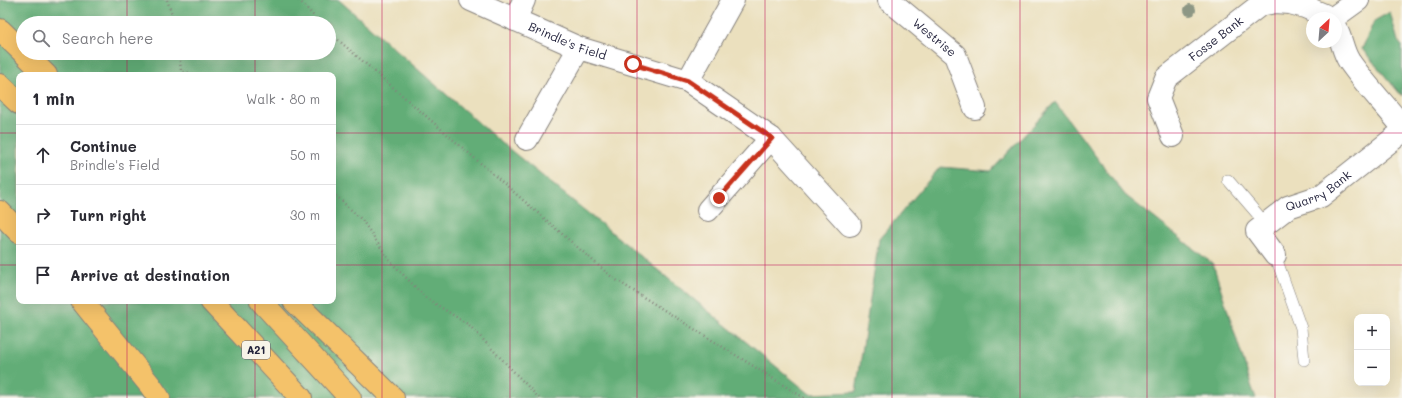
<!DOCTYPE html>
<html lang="en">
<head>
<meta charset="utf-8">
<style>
  :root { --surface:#fff; --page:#f2f2f3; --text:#2b2b33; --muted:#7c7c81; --line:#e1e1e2 }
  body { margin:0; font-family:Mali,sans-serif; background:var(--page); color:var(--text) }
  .controls { position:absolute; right:12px; bottom:12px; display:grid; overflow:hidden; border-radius:8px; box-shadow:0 4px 16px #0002 }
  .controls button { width:36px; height:36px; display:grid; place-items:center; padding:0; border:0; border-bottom:1px solid var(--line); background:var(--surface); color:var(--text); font:20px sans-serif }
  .compass { position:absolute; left:1306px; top:12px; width:36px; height:36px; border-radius:50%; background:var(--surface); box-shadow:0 4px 16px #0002; rotate:26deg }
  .stop { position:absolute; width:12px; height:12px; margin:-9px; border:3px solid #c8321e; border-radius:50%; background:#fff }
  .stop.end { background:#c8321e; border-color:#fff; box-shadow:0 1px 4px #0008 }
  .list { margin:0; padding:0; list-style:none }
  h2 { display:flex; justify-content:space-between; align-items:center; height:52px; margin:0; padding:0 16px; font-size:17px }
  h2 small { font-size:13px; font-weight:400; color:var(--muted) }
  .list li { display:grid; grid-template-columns:26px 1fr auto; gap:12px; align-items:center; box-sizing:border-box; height:60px; padding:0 16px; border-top:1px solid var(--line) }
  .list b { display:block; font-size:15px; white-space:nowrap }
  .list p { margin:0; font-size:13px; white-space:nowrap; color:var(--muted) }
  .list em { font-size:13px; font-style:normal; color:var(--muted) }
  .icon { flex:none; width:22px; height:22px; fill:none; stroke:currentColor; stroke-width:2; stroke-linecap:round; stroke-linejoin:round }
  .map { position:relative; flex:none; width:1402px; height:398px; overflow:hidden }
  .search { position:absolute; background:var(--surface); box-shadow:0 4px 16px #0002; left:16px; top:16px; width:320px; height:44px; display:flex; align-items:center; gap:10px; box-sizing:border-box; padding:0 14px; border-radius:22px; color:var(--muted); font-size:15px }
  .panel { position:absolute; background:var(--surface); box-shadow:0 4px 16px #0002; left:16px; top:72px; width:320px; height:232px; border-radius:8px }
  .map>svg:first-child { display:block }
</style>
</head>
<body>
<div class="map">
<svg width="1402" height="398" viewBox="0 0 1402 398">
  <rect width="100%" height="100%" fill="#f7f3e8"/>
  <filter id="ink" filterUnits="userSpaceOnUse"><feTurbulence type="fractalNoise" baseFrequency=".025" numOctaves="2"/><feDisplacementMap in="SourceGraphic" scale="8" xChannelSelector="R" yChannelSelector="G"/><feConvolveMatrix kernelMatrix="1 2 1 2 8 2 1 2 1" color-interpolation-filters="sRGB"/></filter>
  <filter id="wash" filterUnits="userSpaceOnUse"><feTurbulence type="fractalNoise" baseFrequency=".012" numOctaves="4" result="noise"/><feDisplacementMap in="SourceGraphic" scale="16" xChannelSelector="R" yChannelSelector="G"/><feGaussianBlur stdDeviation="0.9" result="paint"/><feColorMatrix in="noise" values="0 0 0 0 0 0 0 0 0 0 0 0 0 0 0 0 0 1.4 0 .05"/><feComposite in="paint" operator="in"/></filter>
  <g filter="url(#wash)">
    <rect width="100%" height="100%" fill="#ebe0be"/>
    <g fill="#62ad77" stroke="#426859" fill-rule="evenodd">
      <path d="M 0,0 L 339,0 L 497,139 L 810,394 L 856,392 L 879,239 L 940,167 L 991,171 L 1055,102 L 1125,195 L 1213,264 L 1251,385 L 1256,398 L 0,398 ZM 23,23 L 329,23 L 329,53 L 23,53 ZM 19,75 L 333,75 L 333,301 L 19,301 Z"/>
      <path d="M 1390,12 L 1398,41 L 1402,46 L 1402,96 L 1362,49 L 1374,21 Z"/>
    </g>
  </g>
  <g filter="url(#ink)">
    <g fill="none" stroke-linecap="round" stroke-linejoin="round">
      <g stroke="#86817c" stroke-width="12">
        <g id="service">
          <path d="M 1228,180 L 1266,224"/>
          <path d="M 1275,255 L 1301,328 L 1304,360"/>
        </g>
      </g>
      <g stroke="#86817c" stroke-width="24">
        <g id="minor">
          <path id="s1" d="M 471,0 L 579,48 L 688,81 L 771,138 L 850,225"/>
          <path id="s2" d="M 889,0 L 955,55 L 975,108"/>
          <path d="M 1333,18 L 1358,0"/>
          <path d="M 515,20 L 524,0"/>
          <path d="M 1336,29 C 1342,39 1342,50 1349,61 C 1364,83 1385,105 1402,126"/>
          <path d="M 688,81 L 733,0"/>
          <path id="s3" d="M 1173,136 L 1158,98 L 1166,78 L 1260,5 L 1275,2 L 1290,3 L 1305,7 L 1324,15 L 1328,18"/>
          <path d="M 527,139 L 579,48"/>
          <path d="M 708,210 L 771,138"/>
          <path id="s4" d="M 1275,255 L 1257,231 L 1288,207 L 1321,196 L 1402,132"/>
        </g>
      </g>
      <g stroke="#86817c" stroke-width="24">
        <g id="trunk">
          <path d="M 0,30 L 23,52"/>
          <path d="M 24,53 L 46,75"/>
          <path d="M 0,85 L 19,103"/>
          <path d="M 0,212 L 19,232"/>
          <path d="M 82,301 L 150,385 L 159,398"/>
          <path d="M 211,301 L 301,398"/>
          <path d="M 261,301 L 350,398"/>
          <path d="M 294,301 L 393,398"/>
        </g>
      </g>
      <g stroke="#86817c" stroke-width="2.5" stroke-dasharray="1 3" stroke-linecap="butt">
        <path d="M 167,0 L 175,23"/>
        <path d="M 299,0 L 320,23"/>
        <path d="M 329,32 L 613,278 L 804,398"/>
        <path d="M 179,53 L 181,70 L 195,75"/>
        <path d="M 333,193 L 362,220 L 390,261 L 426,298 L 469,325 L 539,398"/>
      </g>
      <use href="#service" stroke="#fff" stroke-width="11"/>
      <use href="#minor" stroke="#fff" stroke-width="22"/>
      <use href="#trunk" stroke="#f4c26a" stroke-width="22"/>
    </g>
    <circle fill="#8d9785" cx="1190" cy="10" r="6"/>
  </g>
  <g fill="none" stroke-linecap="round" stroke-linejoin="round" filter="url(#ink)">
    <path stroke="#c8321e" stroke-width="5" d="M 633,64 L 688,81 L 772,138 L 719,198"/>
  </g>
  <path fill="none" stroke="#c2185b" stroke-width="1" stroke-opacity="0.55" d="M 127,0 L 127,23M 255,0 L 255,23M 382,0 L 382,398M 510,0 L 510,398M 637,0 L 637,398M 765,0 L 765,398M 892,0 L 892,398M 1020,0 L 1020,398M 1147,0 L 1147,398M 1275,0 L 1275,398M 127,53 L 127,75M 255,53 L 255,75M 0,133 L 19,133M 333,133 L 1402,133M 0,265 L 19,265M 333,265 L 1402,265M 127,301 L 127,398M 255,301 L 255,398"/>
  <g text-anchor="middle" stroke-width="3" stroke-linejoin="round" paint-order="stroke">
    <rect fill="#f7f3e8" stroke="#62616f" stroke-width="1" x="242" y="341" width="28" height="18" rx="3"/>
    <g font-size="11" font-weight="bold" fill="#22223b">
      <text x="256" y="354">A21</text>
    </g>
    <g font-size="12" fill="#22223b" stroke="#f7f3e8">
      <text dy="4" stroke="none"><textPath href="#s3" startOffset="126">Fosse Bank</textPath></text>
      <text dy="4" stroke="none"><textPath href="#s2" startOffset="59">Westrise</textPath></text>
      <text dy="4" stroke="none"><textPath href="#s1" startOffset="105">Brindle's Field</textPath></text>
      <text dy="4" stroke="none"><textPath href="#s4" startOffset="104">Quarry Bank</textPath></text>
    </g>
  </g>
</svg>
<div class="controls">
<button>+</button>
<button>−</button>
</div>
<svg class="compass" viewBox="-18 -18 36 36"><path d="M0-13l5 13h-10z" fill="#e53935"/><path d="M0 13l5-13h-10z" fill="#7c7c81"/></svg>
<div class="stop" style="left:633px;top:64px"></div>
<div class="stop end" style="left:719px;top:198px"></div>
<div class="search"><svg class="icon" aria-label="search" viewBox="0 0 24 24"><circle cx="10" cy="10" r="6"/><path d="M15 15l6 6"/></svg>Search here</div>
<section class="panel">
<h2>1 min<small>Walk · 80 m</small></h2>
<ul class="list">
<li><svg class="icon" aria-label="ahead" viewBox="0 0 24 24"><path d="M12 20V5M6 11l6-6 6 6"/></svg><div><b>Continue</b><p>Brindle's Field</p></div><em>50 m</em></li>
<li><svg class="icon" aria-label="right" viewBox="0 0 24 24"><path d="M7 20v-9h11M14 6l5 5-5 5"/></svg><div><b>Turn right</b></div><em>30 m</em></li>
<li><svg class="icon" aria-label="arrive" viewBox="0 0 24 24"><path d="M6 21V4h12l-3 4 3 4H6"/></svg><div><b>Arrive at destination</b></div></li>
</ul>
</section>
</div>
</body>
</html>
